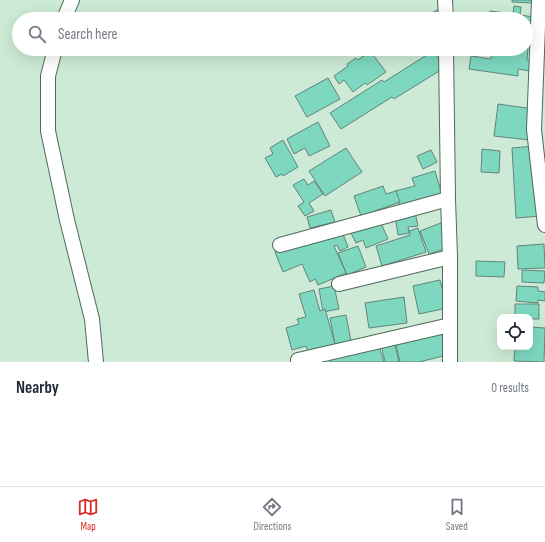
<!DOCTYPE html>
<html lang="en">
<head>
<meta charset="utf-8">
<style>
  :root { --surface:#fff; --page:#f2f2f3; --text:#1f2937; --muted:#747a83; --line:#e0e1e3; --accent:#d93025 }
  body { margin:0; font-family:"Sofia Sans Condensed",sans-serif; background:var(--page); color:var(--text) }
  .controls { position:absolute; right:12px; bottom:12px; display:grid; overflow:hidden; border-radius:8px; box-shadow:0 4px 16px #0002 }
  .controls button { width:36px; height:36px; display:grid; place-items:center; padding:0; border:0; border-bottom:1px solid var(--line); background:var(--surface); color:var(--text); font:20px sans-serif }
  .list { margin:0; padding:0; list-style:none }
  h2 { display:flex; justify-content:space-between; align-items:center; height:52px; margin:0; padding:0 16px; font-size:17px }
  h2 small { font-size:13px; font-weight:400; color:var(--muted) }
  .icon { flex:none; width:22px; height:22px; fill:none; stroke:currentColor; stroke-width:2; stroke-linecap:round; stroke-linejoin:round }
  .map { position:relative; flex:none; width:545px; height:362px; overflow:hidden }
  .search { position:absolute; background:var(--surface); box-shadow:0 4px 16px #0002; left:12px; right:12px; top:12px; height:44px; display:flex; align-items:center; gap:10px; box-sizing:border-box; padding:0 14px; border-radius:22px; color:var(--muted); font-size:15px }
  .sheet { height:124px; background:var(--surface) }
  nav { display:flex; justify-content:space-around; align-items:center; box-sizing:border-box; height:56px; border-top:1px solid var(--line); background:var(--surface); font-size:11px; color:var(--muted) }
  nav a { display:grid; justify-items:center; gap:2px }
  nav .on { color:var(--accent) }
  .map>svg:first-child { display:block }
</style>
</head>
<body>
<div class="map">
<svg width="545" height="362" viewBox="0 0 545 362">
  <rect width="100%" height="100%" fill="#ccead5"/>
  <g fill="#7dd8bf" stroke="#62847a">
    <path d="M 512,0 L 534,0 L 534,3 L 512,2 Z"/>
    <path d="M 514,6 L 521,7 L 520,15 L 534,17 L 532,34 L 526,34 L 526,19 L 489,19 L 490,11 L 513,14 Z"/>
    <path d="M 437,10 L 443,19 L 422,19 Z"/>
    <path d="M 526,48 L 528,48 L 527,60 L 531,60 L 530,71 L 518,69 L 518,76 L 469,69 L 471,56 L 491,59 L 492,49 L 508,51 L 508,49 Z"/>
    <path d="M 370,51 L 386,72 L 367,85 L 365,83 L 353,92 L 344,80 L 339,84 L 334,76 L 348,66 L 347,64 L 356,58 L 358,60 Z"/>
    <path d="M 433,51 L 444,68 L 394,99 L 392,97 L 341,129 L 330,113 L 382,80 L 384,82 Z"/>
    <path d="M 328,78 L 340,99 L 307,117 L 295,96 Z"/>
    <path d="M 498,104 L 534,109 L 529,140 L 494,136 Z"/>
    <path d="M 318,122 L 330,146 L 309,156 L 305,148 L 294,154 L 287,139 Z"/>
    <path d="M 283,140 L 298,167 L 283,176 L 282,174 L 276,177 L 265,158 L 273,154 L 270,148 Z"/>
    <path d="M 535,146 L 541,216 L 516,218 L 512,148 Z"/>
    <path d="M 346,148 L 362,172 L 325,196 L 309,171 Z"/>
    <path d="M 482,149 L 500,151 L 499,173 L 481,172 Z"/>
    <path d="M 431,150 L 437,162 L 423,169 L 417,156 Z"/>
    <path d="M 435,171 L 442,195 L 401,211 L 395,191 L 415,186 L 412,178 Z"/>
    <path d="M 304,179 L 308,185 L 314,181 L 323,194 L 309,203 L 314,211 L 305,216 L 298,206 L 304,202 L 293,185 Z"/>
    <path d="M 383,186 L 386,194 L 396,191 L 400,202 L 361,216 L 354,196 Z"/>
    <path d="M 331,210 L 335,222 L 310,228 L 307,217 Z"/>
    <path d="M 415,212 L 418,226 L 408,227 L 409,233 L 398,235 L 395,215 Z"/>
    <path d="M 380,221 L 388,239 L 366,248 L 363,240 L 356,243 L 351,233 Z"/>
    <path d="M 441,223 L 450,247 L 429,254 L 420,231 Z"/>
    <path d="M 418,228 L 426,252 L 382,266 L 376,246 L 410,235 L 409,231 Z"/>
    <path d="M 341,229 L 348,247 L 340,251 L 337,245 L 334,246 L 346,273 L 318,285 L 315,279 L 310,282 L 302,264 L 283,272 L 275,252 L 298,242 Z"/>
    <path d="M 544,244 L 545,268 L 518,269 L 517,246 Z"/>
    <path d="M 358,246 L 366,267 L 347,275 L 338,253 Z"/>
    <path d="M 476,261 L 505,262 L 504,277 L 476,276 Z"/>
    <path d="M 522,270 L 545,271 L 544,283 L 522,282 Z"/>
    <path d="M 440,280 L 447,308 L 419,314 L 413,286 Z"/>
    <path d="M 334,286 L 339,309 L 323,312 L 319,289 Z"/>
    <path d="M 517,286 L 538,287 L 538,291 L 545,292 L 545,301 L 538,300 L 538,303 L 516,301 Z"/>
    <path d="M 314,290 L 320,311 L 325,309 L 335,344 L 308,352 L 306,346 L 292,350 L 286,328 L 299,324 L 297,319 L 306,317 L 299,294 Z"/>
    <path d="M 404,297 L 407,323 L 369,328 L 365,303 Z"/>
    <path d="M 515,304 L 539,304 L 539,319 L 530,319 L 530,317 L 515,317 Z"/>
    <path d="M 346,315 L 351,341 L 335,344 L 330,318 Z"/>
    <path d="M 530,327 L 545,328 L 544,362 L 514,361 L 515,347 L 530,347 Z"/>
    <path d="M 441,330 L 447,355 L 419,362 L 400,362 L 395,341 Z"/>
    <path d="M 394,341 L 399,362 L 385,362 L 381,344 Z"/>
    <path d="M 378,343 L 384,362 L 330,362 L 329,359 Z"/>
  </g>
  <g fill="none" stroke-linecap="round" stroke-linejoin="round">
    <g stroke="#506a59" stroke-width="16">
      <g id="minor">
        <path d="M 445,0 L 446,19"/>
        <path d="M 539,0 L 534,130 L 545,225"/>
        <path d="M 64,19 L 72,0"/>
        <path d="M 55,49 L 48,76 L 48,131 L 67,220 L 92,319 L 96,362"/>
        <path d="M 446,49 L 448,199 L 450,257 L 450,362"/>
        <path d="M 280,245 L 448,199"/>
        <path d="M 339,284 L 450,257"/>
        <path d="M 298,360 L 450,325"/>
      </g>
    </g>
    <use href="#minor" stroke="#fff" stroke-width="14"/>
  </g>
</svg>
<div class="controls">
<button><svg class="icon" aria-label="locate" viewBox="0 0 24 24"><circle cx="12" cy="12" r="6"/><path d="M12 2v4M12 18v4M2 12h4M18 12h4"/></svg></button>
</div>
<div class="search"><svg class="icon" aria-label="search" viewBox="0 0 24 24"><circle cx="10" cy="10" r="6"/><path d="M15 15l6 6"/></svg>Search here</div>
</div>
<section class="sheet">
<h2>Nearby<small>0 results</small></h2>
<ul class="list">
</ul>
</section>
<nav>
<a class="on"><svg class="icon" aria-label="map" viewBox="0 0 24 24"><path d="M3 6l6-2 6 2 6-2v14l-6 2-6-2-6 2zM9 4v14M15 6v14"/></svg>Map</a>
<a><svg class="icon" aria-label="directions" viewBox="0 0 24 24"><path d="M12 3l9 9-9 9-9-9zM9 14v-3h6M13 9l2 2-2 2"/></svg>Directions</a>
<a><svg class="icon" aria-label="saved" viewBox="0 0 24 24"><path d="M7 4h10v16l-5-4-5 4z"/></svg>Saved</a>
</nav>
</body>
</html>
